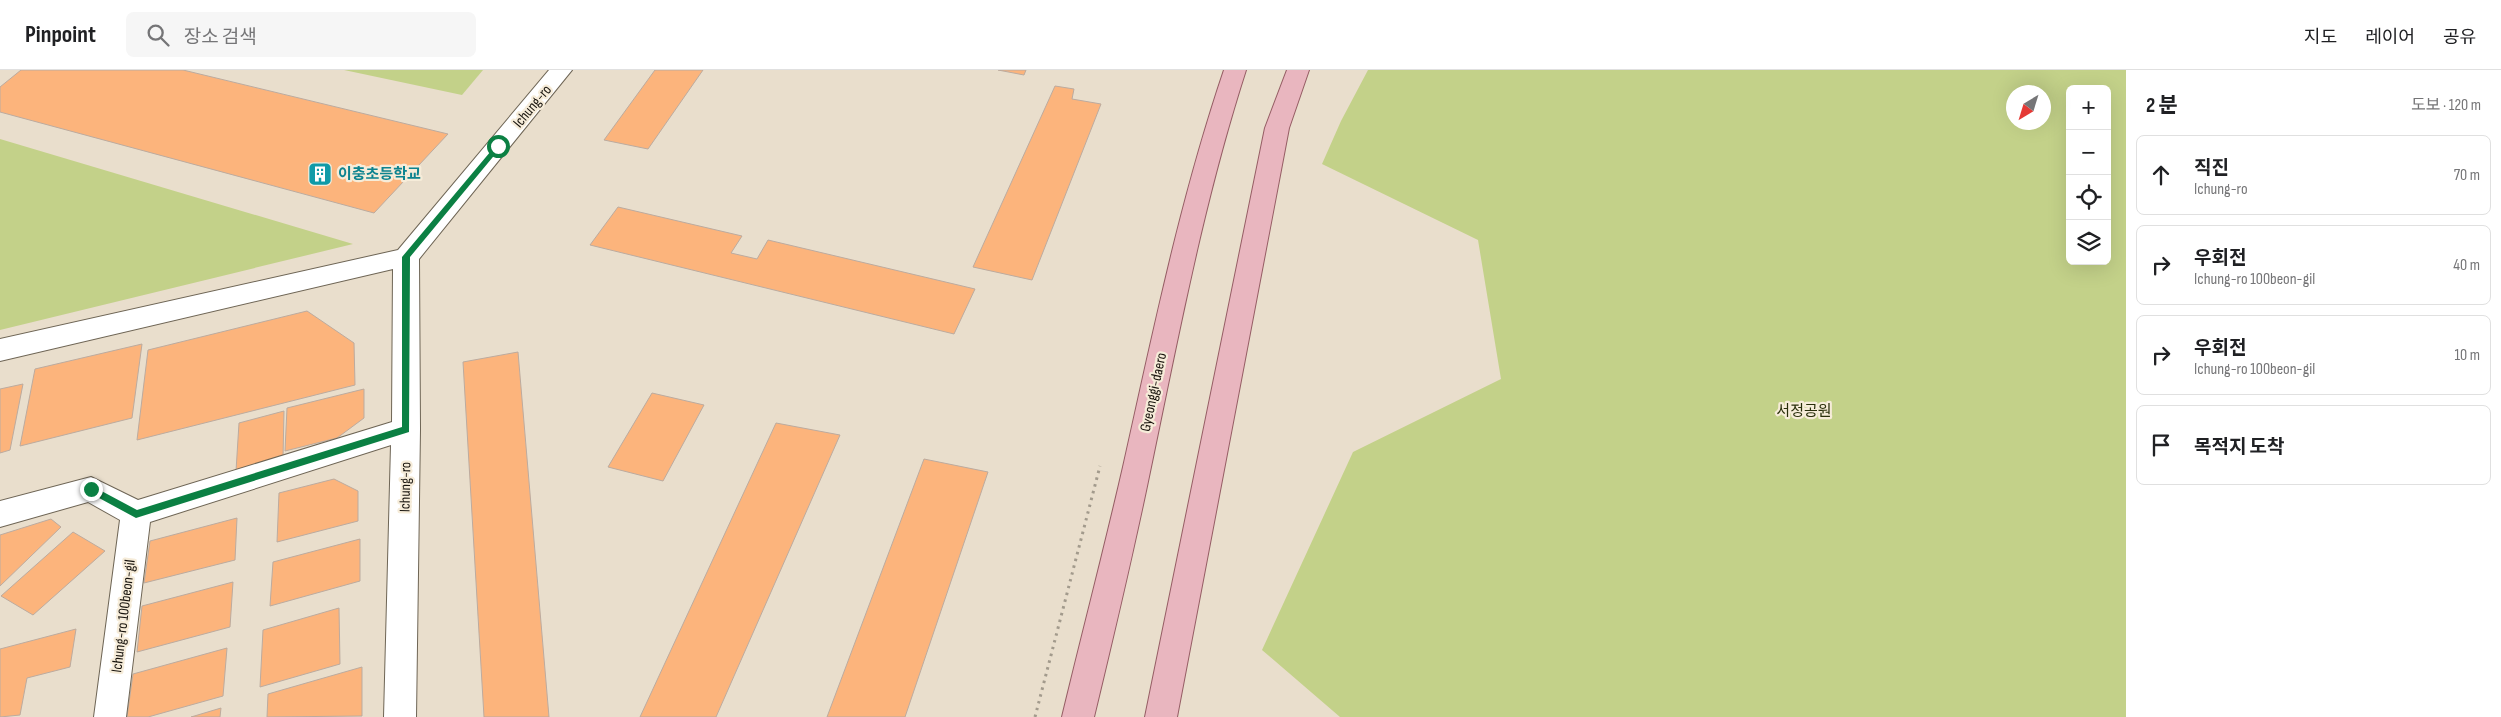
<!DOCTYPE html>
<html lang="ko">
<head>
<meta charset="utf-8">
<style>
  :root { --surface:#fff; --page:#f6f6f6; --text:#202124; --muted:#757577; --line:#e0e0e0 }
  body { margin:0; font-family:"Sofia Sans Condensed","Noto Sans KR",sans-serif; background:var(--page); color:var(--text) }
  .controls { position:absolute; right:15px; top:15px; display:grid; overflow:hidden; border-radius:8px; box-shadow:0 5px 20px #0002 }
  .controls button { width:45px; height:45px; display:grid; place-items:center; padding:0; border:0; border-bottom:1px solid var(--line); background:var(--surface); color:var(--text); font:25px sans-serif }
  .compass { position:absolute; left:2006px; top:15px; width:45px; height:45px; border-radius:50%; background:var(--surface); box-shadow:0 5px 20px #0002; rotate:218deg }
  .stop { position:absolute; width:15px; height:15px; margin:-11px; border:4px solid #0b8043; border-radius:50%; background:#fff }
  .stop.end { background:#0b8043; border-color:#fff; box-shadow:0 1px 5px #0008 }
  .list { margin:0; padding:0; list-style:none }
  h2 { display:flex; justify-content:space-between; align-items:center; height:65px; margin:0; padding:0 20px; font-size:21px }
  h2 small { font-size:16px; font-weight:400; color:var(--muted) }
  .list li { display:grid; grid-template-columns:32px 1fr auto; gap:15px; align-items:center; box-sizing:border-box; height:80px; margin:0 10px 10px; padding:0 10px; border:1px solid var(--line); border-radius:8px }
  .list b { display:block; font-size:19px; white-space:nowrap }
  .list p { margin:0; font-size:16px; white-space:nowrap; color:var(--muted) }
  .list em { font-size:16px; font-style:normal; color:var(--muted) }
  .icon { flex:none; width:28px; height:28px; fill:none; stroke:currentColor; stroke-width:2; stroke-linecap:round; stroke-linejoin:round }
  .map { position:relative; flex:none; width:2126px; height:647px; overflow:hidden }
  header { display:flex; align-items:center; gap:30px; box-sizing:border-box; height:70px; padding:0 25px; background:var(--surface); border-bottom:1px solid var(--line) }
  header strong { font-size:24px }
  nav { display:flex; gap:28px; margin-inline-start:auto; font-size:18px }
  .search { width:350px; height:45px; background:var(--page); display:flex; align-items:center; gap:12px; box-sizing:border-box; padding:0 18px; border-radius:8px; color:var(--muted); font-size:19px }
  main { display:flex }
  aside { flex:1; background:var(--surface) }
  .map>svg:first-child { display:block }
</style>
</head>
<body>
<header>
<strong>Pinpoint</strong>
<div class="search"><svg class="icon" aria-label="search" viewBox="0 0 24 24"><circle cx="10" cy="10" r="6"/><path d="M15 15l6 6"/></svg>장소 검색</div>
<nav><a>지도</a><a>레이어</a><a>공유</a></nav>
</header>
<main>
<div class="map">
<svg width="2126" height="647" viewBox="0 0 2126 647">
  <rect width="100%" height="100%" fill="#e9decc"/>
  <g fill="#c3d189" fill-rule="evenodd">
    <path d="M 344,0 L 483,0 L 462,25 Z"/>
    <path d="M 1368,0 L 2126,0 L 2126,647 L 1340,647 L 1262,580 L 1353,382 L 1501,309 L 1478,170 L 1322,94 L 1341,51 ZM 2070,19 L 2107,19 L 2107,191 L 2070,191 ZM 2044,22 L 2044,52 L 2014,52 L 2014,22 Z"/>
    <path d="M 0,69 L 353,174 L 0,260 Z"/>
  </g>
  <g fill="#fcb47c" stroke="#bcab9f">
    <path d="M 21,0 L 183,0 L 448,64 L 374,143 L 0,42 L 0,17 Z"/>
    <path d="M 655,0 L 703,0 L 648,79 L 604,70 Z"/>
    <path d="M 998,0 L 1026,0 L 1024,5 Z"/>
    <path d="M 1055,16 L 1074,19 L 1072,29 L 1101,34 L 1032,210 L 973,197 Z"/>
    <path d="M 618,137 L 742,166 L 731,183 L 757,189 L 768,170 L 975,219 L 954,264 L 590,175 Z"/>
    <path d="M 307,241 L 354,273 L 355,315 L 137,370 L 148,280 Z"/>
    <path d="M 142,274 L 132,348 L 20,376 L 35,299 Z"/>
    <path d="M 518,282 L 549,647 L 484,647 L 463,292 Z"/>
    <path d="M 23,314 L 10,380 L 0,383 L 0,319 Z"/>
    <path d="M 364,319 L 364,348 L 337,368 L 285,381 L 287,338 Z"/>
    <path d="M 652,323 L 704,335 L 663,411 L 608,397 Z"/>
    <path d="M 284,341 L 283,388 L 236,401 L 239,353 Z"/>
    <path d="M 776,353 L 840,365 L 716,647 L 640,647 Z"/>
    <path d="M 924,389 L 988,402 L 905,647 L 827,647 Z"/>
    <path d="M 334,409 L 358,421 L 358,451 L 277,472 L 279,423 Z"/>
    <path d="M 237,448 L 235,490 L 144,513 L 150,471 Z"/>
    <path d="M 51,449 L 61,457 L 0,516 L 0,465 Z"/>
    <path d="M 73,462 L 105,481 L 33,545 L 1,526 Z"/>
    <path d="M 360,469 L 360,511 L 270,536 L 273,492 Z"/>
    <path d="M 233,512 L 230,557 L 137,582 L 142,536 Z"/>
    <path d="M 339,538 L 340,594 L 260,617 L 263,560 Z"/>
    <path d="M 76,559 L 70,597 L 27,608 L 20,645 L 0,647 L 0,579 Z"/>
    <path d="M 227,578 L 223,626 L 148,647 L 127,647 L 133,604 Z"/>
    <path d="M 362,597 L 362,646 L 267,647 L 268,624 Z"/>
    <path d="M 221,638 L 220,647 L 191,647 Z"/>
  </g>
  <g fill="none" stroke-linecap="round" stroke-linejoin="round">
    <g stroke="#6e6555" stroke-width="2">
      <path id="minor" d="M 549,0 L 572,0 L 419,189 L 420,359 L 416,647 L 384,647 L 391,375 L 150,452 L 126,647 L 94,647 L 120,450 L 88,432 L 0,457 L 0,431 L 91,407 L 138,430 L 392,352 L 393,199 L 0,291 L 0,269 L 398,180 Z"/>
    </g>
    <g stroke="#955d64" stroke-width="2">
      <g id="primary">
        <path d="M 1224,0 L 1246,0 C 1204,130 1179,263 1151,397 C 1134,480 1114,564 1094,647 L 1062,647 C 1082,564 1104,480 1123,397 C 1153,263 1180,130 1224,0 Z"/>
        <path d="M 1287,0 L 1309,0 L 1289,58 L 1177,647 L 1145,647 L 1265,58 Z"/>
      </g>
    </g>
    <path stroke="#a29a8c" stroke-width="3" stroke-dasharray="2.5 4.5" stroke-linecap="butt" d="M 1035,647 L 1100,396"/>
    <use href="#minor" fill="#fff" fill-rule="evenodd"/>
    <use href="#primary" fill="#e9b6bf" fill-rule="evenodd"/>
  </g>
  <path fill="#0b8043" d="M 496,75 L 502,76 L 410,187 L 409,362 L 136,448 L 88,422 L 88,417 L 94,417 L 137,440 L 402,357 L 402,187 Z"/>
  <defs>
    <g id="building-square" transform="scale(1.25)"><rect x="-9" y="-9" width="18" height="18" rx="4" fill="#0f9aa8" stroke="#f6ecd9"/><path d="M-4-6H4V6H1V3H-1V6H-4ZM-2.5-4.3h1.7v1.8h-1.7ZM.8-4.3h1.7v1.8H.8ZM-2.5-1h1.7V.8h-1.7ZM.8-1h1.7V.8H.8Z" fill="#fff"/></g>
  </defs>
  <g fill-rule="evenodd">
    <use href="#building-square" x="320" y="104"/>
  </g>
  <g text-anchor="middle" stroke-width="4.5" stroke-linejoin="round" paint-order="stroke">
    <g font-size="15" fill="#16120c" stroke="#f6ecd9">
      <text transform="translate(532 36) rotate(-50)" y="5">Ichung-ro</text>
      <text transform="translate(1153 322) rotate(-78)" y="5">Gyeonggi-daero</text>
      <text transform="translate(405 417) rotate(-89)" y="5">Ichung-ro</text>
      <text transform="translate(123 546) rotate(-83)" y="5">Ichung-ro 100beon-gil</text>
    </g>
    <g font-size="15" font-weight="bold" fill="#0d838f" stroke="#f6ecd9" text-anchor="start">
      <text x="338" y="109">이충초등학교</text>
    </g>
    <g font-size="15" fill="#282e0a" stroke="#f6ecd9">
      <text x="1804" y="346">서정공원</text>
    </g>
  </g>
</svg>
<div class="controls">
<button>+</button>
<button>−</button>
<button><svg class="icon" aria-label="locate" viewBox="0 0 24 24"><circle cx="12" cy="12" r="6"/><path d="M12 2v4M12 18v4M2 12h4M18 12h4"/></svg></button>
<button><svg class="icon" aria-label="layers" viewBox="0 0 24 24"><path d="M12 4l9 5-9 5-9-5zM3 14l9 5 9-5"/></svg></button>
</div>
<svg class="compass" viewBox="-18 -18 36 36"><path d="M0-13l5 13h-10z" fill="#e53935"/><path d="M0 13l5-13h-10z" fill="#757577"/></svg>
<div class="stop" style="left:498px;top:76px"></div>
<div class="stop end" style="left:91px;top:419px"></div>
</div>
<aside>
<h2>2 분<small>도보 · 120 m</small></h2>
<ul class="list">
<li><svg class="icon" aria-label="ahead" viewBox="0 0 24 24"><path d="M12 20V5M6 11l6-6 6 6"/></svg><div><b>직진</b><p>Ichung-ro</p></div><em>70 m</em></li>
<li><svg class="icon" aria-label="right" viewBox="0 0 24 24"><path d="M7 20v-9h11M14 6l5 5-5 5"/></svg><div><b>우회전</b><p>Ichung-ro 100beon-gil</p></div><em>40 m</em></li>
<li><svg class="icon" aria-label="right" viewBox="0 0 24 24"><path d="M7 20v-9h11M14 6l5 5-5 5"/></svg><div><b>우회전</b><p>Ichung-ro 100beon-gil</p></div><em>10 m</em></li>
<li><svg class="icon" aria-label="arrive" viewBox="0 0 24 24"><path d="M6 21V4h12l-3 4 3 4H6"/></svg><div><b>목적지 도착</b></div></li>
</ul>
</aside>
</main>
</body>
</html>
